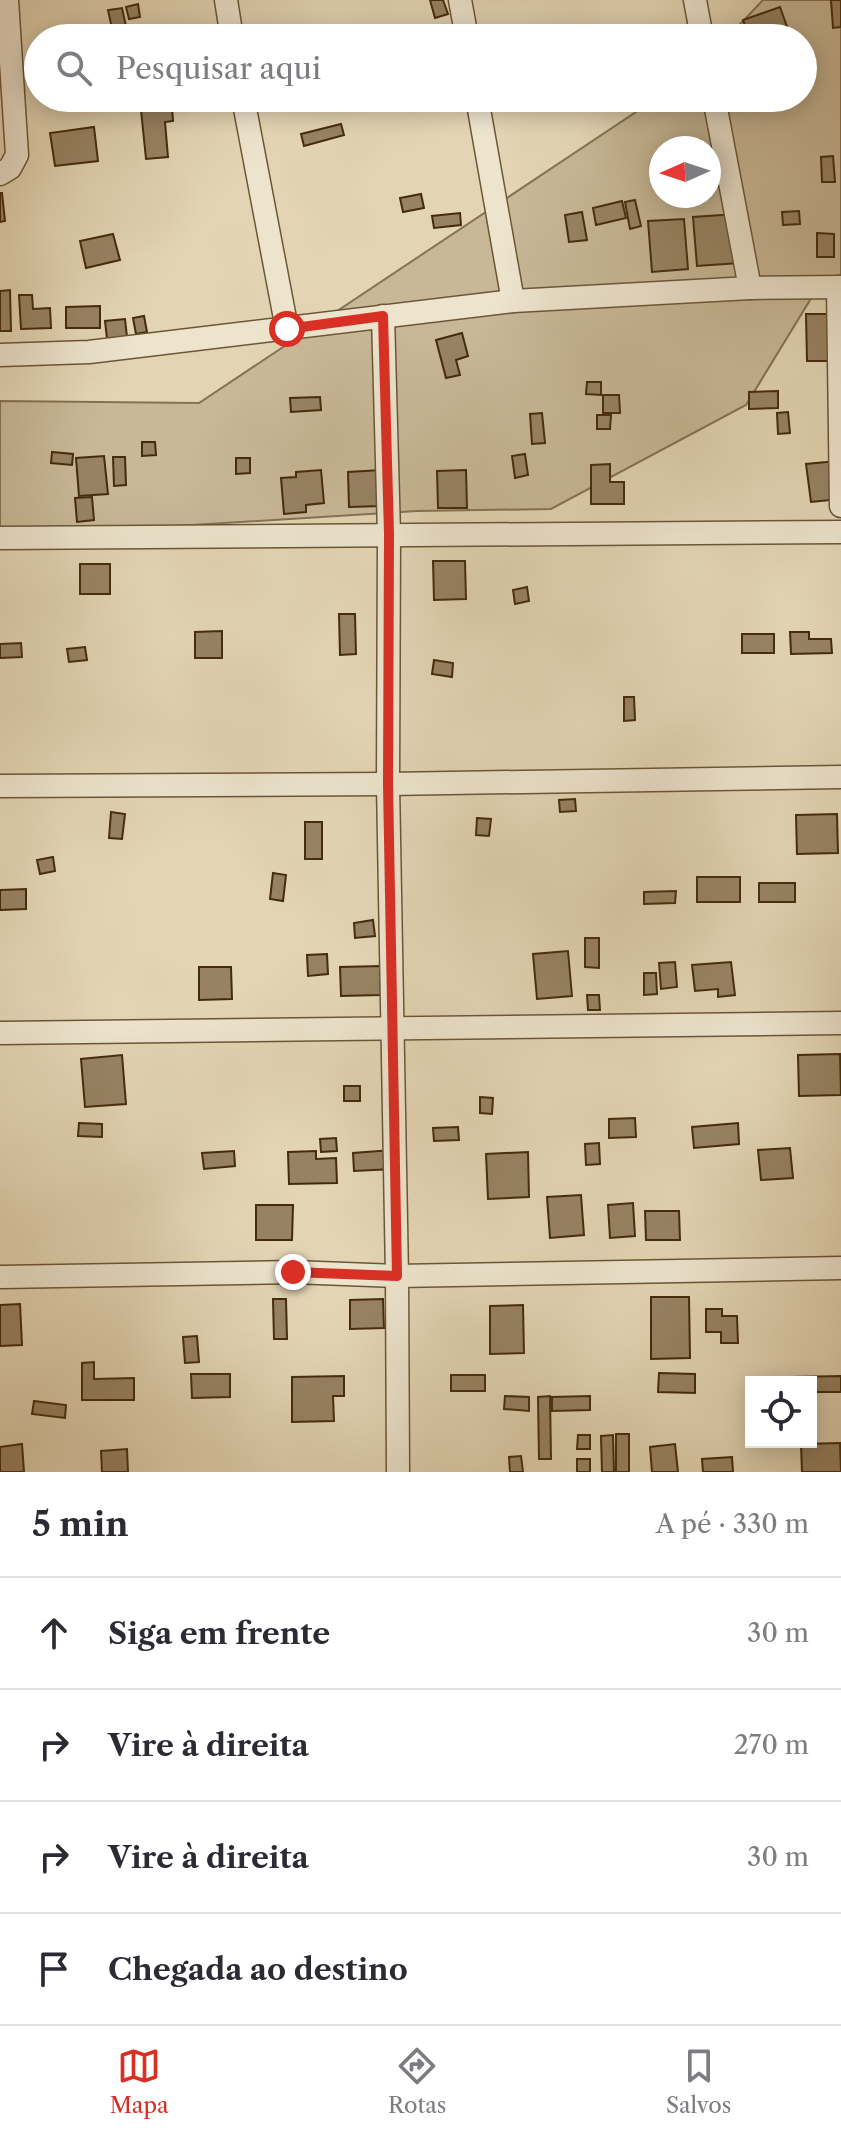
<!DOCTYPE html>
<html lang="pt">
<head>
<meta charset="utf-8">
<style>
  :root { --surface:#fff; --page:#f7f7f7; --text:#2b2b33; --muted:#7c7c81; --line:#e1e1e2; --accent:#d93025 }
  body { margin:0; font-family:"Libre Caslon Text",serif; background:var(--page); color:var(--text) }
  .controls { position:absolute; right:24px; bottom:24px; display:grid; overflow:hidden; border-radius:0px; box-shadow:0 4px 20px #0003 }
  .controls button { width:72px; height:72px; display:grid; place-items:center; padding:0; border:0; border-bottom:2px solid var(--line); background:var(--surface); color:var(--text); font:40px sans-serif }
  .compass { position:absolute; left:649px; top:136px; width:72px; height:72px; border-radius:50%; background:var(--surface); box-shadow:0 4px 20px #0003; rotate:267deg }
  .stop { position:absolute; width:24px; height:24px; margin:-18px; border:6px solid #d93025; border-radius:50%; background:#fff }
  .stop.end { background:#d93025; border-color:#fff; box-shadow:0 2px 8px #0008 }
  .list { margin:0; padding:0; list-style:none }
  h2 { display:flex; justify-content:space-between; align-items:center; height:104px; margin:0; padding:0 32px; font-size:34px }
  h2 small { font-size:26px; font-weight:400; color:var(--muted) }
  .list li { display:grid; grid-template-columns:52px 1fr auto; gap:24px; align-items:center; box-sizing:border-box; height:112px; padding:0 32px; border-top:2px solid var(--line) }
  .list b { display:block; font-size:30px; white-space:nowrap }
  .list em { font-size:26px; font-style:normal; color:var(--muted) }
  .icon { flex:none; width:44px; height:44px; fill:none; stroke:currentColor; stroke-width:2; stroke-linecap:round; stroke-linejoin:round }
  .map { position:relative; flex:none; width:841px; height:1472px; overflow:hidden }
  .search { position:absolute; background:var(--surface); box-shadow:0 4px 20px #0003; left:24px; right:24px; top:24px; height:88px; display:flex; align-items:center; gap:20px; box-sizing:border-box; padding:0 28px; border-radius:44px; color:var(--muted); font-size:30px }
  .sheet { height:552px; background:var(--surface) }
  nav { display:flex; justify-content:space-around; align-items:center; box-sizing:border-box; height:112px; border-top:2px solid var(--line); background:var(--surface); font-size:22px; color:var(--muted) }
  nav a { display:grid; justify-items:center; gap:4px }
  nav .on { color:var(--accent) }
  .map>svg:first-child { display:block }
</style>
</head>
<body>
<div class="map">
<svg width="841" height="1472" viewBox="0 0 841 1472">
  <rect width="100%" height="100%" fill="#e3d5b4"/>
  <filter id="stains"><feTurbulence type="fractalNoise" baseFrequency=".0025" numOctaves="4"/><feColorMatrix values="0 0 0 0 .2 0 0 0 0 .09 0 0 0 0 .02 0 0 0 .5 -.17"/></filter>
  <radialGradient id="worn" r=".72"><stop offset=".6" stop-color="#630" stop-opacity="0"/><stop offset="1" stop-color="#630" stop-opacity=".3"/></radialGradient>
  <path fill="#c8b897" stroke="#867252" stroke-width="2" fill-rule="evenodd" d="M 763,0 L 841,0 L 841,287 L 818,287 L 746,405 L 551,509 L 417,511 L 0,537 L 0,401 L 199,403 L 657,98 L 803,98 L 803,38 L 727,38 ZM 661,148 L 709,148 L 709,196 L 661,196 Z"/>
  <g fill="#978363" stroke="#442b0c" stroke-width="2">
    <path d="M 430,0 L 443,0 L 448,14 L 435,18 Z"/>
    <path d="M 831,0 L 841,0 L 841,27 L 833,28 Z"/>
    <path d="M 138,4 L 140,17 L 129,19 L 126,7 Z"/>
    <path d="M 780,7 L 790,35 L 781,38 L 758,38 L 755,28 L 747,31 L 743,20 Z"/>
    <path d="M 122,8 L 127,31 L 113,33 L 108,10 Z"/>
    <path d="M 300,26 L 301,38 L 282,38 L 281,29 Z"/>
    <path d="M 277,29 L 280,38 L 263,38 L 261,34 Z"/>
    <path d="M 759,98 L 798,98 L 798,99 L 761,107 Z"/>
    <path d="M 172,107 L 173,121 L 165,122 L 168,157 L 146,159 L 141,110 Z"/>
    <path d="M 341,124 L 344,135 L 304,146 L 301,134 Z"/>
    <path d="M 94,127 L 98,161 L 55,166 L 50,133 Z"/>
    <path d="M 833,156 L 835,182 L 822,182 L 821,157 Z"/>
    <path d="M 0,193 L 2,193 L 5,221 L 0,222 Z"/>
    <path d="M 421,194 L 424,208 L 403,212 L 400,198 Z"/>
    <path d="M 635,200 L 641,226 L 630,229 L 625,202 Z"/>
    <path d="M 622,201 L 626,218 L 596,225 L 593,208 Z"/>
    <path d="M 799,211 L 800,224 L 783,225 L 782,212 Z"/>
    <path d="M 582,212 L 587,240 L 569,242 L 565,215 Z"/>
    <path d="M 460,213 L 461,225 L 434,228 L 432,216 Z"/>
    <path d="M 736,214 L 739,263 L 697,266 L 693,217 Z"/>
    <path d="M 684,219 L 688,269 L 652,272 L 648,221 Z"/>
    <path d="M 817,233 L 834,234 L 834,257 L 817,257 Z"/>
    <path d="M 113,234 L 120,260 L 86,268 L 80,241 Z"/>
    <path d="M 10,290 L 11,331 L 0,331 L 0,291 Z"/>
    <path d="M 19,295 L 32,295 L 33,309 L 50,308 L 51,328 L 21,329 Z"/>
    <path d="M 100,306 L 100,328 L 66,328 L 66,307 Z"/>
    <path d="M 806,314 L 835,314 L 836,361 L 807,361 Z"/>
    <path d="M 144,316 L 147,332 L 136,334 L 133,318 Z"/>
    <path d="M 125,319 L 127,337 L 107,339 L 105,321 Z"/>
    <path d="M 462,333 L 468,356 L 456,360 L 460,375 L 446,378 L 436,340 Z"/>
    <path d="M 587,382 L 601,382 L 601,395 L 586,394 Z"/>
    <path d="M 778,391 L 778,408 L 749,409 L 749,392 Z"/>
    <path d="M 603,395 L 619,395 L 620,413 L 603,413 Z"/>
    <path d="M 320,397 L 321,410 L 291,412 L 290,398 Z"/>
    <path d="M 788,412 L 790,433 L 778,434 L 777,413 Z"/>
    <path d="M 542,413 L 545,443 L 532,444 L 530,414 Z"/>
    <path d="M 597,415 L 611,415 L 610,429 L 597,429 Z"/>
    <path d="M 142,442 L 155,442 L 156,455 L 142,456 Z"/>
    <path d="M 52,452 L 73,454 L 72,465 L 51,463 Z"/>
    <path d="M 525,454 L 528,475 L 515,478 L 512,456 Z"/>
    <path d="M 104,456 L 108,494 L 79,496 L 76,458 Z"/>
    <path d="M 113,457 L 125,457 L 126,485 L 114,486 Z"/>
    <path d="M 236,458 L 250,458 L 250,473 L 236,474 Z"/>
    <path d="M 837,461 L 841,499 L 811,502 L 806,464 Z"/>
    <path d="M 610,464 L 610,482 L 624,482 L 624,504 L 591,504 L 591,465 Z"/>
    <path d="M 321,470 L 324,503 L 306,505 L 306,512 L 284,514 L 281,478 L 296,477 L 296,472 Z"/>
    <path d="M 381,470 L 382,506 L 349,507 L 348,472 Z"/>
    <path d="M 466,470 L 467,508 L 438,508 L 437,471 Z"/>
    <path d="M 92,497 L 94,520 L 77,522 L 75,498 Z"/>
    <path d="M 433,561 L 465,561 L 466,599 L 434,600 Z"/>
    <rect x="80" y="564" width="30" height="30"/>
    <path d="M 527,587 L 529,601 L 515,604 L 513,590 Z"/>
    <path d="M 339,614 L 355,614 L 356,654 L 340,655 Z"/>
    <path d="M 222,631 L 222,658 L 195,658 L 195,632 Z"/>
    <path d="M 790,632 L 809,632 L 809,639 L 831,639 L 832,653 L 791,654 Z"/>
    <rect x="742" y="634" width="32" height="19"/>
    <path d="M 21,643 L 22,657 L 0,658 L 0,644 Z"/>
    <path d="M 85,647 L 87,660 L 69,662 L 67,649 Z"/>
    <path d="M 434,660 L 453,663 L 452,677 L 432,674 Z"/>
    <path d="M 624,697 L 634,697 L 635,720 L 624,721 Z"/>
    <path d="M 575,799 L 576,811 L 560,812 L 559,800 Z"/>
    <path d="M 111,812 L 125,814 L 122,839 L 109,838 Z"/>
    <path d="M 837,814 L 838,853 L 797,854 L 796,815 Z"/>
    <path d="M 477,818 L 491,819 L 489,836 L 476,835 Z"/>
    <rect x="305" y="822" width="17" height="37"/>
    <path d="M 53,857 L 55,871 L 40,874 L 37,860 Z"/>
    <path d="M 273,873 L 286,875 L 283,901 L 270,899 Z"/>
    <rect x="697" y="877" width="43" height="25"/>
    <rect x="759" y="883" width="36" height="19"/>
    <path d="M 26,889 L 26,909 L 0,910 L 0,890 Z"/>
    <path d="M 676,891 L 675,903 L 644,904 L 644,892 Z"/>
    <path d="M 373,920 L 375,936 L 355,938 L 354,923 Z"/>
    <path d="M 585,938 L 599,938 L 599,968 L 585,967 Z"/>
    <path d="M 568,951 L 572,996 L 537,999 L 533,954 Z"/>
    <path d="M 327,954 L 328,974 L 308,976 L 307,955 Z"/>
    <path d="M 675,962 L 677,987 L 661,989 L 659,963 Z"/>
    <path d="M 731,962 L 735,995 L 718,997 L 718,989 L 695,991 L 692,965 Z"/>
    <path d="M 380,966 L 381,995 L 341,996 L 340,967 Z"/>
    <path d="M 199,967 L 231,967 L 232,999 L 199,1000 Z"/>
    <path d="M 644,973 L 656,973 L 657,994 L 644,995 Z"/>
    <path d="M 587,995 L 599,995 L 600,1010 L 588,1010 Z"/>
    <path d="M 840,1054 L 841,1095 L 799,1096 L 798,1055 Z"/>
    <path d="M 122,1055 L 126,1104 L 85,1107 L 81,1059 Z"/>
    <rect x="344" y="1086" width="16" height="15"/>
    <path d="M 480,1097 L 493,1098 L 492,1114 L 480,1113 Z"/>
    <path d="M 635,1118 L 636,1137 L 609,1138 L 609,1119 Z"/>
    <path d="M 79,1123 L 102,1124 L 102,1137 L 78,1136 Z"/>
    <path d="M 738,1123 L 739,1144 L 694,1148 L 692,1127 Z"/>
    <path d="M 458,1127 L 459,1140 L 434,1141 L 433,1128 Z"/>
    <path d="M 336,1138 L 337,1151 L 321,1152 L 320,1139 Z"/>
    <path d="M 599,1143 L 600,1164 L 586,1165 L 585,1144 Z"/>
    <path d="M 790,1148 L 793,1178 L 761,1180 L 758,1150 Z"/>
    <path d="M 392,1150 L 394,1169 L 354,1171 L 353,1153 Z"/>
    <path d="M 234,1151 L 235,1166 L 204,1169 L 202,1153 Z"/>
    <path d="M 316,1151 L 316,1159 L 336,1158 L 337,1183 L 289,1184 L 288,1152 Z"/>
    <path d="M 528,1152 L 529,1197 L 488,1199 L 486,1154 Z"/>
    <path d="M 581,1195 L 584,1235 L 550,1238 L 547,1197 Z"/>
    <path d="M 633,1203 L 635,1236 L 610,1238 L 608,1205 Z"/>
    <path d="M 256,1205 L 293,1205 L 292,1240 L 256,1240 Z"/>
    <path d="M 645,1211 L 679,1211 L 680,1240 L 646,1240 Z"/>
    <path d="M 651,1297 L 689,1297 L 690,1358 L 651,1359 Z"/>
    <path d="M 273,1299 L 286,1299 L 287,1339 L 274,1339 Z"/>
    <path d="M 383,1299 L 384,1328 L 350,1329 L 350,1300 Z"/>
    <path d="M 20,1304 L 22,1345 L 0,1346 L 0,1305 Z"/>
    <path d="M 523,1305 L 524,1353 L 490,1354 L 490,1306 Z"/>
    <path d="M 706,1309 L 722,1309 L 722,1316 L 737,1316 L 738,1343 L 721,1343 L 721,1332 L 706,1332 Z"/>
    <path d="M 197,1336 L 199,1362 L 185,1363 L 183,1337 Z"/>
    <path d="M 94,1362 L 94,1379 L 134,1378 L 134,1400 L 82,1400 L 82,1363 Z"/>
    <path d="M 659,1373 L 695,1374 L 695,1393 L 658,1392 Z"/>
    <path d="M 191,1374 L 230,1374 L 230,1397 L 192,1398 Z"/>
    <rect x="451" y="1375" width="34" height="16"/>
    <path d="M 344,1376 L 344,1396 L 333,1396 L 334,1421 L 292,1422 L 292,1377 Z"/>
    <path d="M 841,1376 L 841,1392 L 811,1392 L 811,1382 L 792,1382 L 792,1377 Z"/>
    <path d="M 505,1396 L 529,1397 L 529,1411 L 504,1409 Z"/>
    <path d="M 550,1396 L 551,1459 L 539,1459 L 538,1397 Z"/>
    <path d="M 590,1396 L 590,1410 L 552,1411 L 552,1397 Z"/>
    <path d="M 34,1401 L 66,1405 L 65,1418 L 32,1414 Z"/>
    <rect x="616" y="1434" width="13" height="38"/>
    <path d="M 578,1435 L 590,1435 L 590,1449 L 577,1449 Z"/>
    <path d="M 613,1435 L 614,1472 L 602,1472 L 601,1436 Z"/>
    <path d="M 840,1443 L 841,1472 L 802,1472 L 801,1444 Z"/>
    <path d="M 22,1444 L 24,1472 L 0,1472 L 0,1447 Z"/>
    <path d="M 675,1444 L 678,1472 L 652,1472 L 650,1447 Z"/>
    <path d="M 127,1449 L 128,1472 L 102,1472 L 101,1451 Z"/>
    <path d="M 521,1456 L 523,1472 L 510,1472 L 509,1457 Z"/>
    <path d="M 732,1457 L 733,1472 L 703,1472 L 702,1459 Z"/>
    <rect x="577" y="1459" width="13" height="13"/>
  </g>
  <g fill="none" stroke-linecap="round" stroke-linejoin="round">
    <g stroke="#6c5636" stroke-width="25">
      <g id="minor">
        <path d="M 226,0 L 232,38"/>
        <path d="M 460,0 L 467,38"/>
        <path d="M 695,0 L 702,38"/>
        <path d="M 243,98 L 287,329"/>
        <path d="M 477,98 L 513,301"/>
        <path d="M 714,98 L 750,288"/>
        <path d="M 0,174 L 10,168 L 17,155 L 7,0"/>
        <path d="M 838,287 L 841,506"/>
        <path d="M 383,316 L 389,534 L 388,784 L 397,1276 L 398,1472"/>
        <path d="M 0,355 L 89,352 L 513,301 L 750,288 L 841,287"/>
        <path d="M 0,538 L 841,532"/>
        <path d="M 0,786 L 388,784 L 841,777"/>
        <path d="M 0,1033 L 841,1023"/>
        <path d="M 0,1277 L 293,1272 L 397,1276 L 841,1268"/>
      </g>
    </g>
    <use href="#minor" stroke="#ede4ce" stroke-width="22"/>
  </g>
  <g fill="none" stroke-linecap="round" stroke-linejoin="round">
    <path stroke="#d93025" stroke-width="10" d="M 287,329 L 383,316 L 389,534 L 388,784 L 397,1276 L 293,1272"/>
  </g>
  <rect width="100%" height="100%" filter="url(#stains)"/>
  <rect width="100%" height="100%" fill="url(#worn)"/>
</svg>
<div class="controls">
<button><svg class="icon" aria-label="locate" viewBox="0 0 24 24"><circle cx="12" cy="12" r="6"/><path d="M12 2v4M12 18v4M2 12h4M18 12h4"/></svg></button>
</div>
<svg class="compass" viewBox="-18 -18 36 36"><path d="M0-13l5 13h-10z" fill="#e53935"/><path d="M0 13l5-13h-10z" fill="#7c7c81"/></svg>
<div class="stop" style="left:287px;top:329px"></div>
<div class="stop end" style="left:293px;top:1272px"></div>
<div class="search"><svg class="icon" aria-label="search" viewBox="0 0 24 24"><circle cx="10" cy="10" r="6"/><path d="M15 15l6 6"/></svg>Pesquisar aqui</div>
</div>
<section class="sheet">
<h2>5 min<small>A pé · 330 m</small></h2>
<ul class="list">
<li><svg class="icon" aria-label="ahead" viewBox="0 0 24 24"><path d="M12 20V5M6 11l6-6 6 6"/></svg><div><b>Siga em frente</b></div><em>30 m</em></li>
<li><svg class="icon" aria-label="right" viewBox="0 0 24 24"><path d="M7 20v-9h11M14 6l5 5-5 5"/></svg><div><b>Vire à direita</b></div><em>270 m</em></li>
<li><svg class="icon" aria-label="right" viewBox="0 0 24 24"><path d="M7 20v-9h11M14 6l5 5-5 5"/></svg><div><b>Vire à direita</b></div><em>30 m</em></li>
<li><svg class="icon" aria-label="arrive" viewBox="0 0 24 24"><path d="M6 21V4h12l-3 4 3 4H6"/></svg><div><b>Chegada ao destino</b></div></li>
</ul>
</section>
<nav>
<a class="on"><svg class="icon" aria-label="map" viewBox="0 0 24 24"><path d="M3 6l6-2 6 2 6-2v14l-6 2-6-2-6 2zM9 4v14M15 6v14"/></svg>Mapa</a>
<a><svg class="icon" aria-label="directions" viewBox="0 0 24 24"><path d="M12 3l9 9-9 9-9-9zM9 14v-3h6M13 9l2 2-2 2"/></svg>Rotas</a>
<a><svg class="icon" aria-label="saved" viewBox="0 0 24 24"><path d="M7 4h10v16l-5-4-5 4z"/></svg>Salvos</a>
</nav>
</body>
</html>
